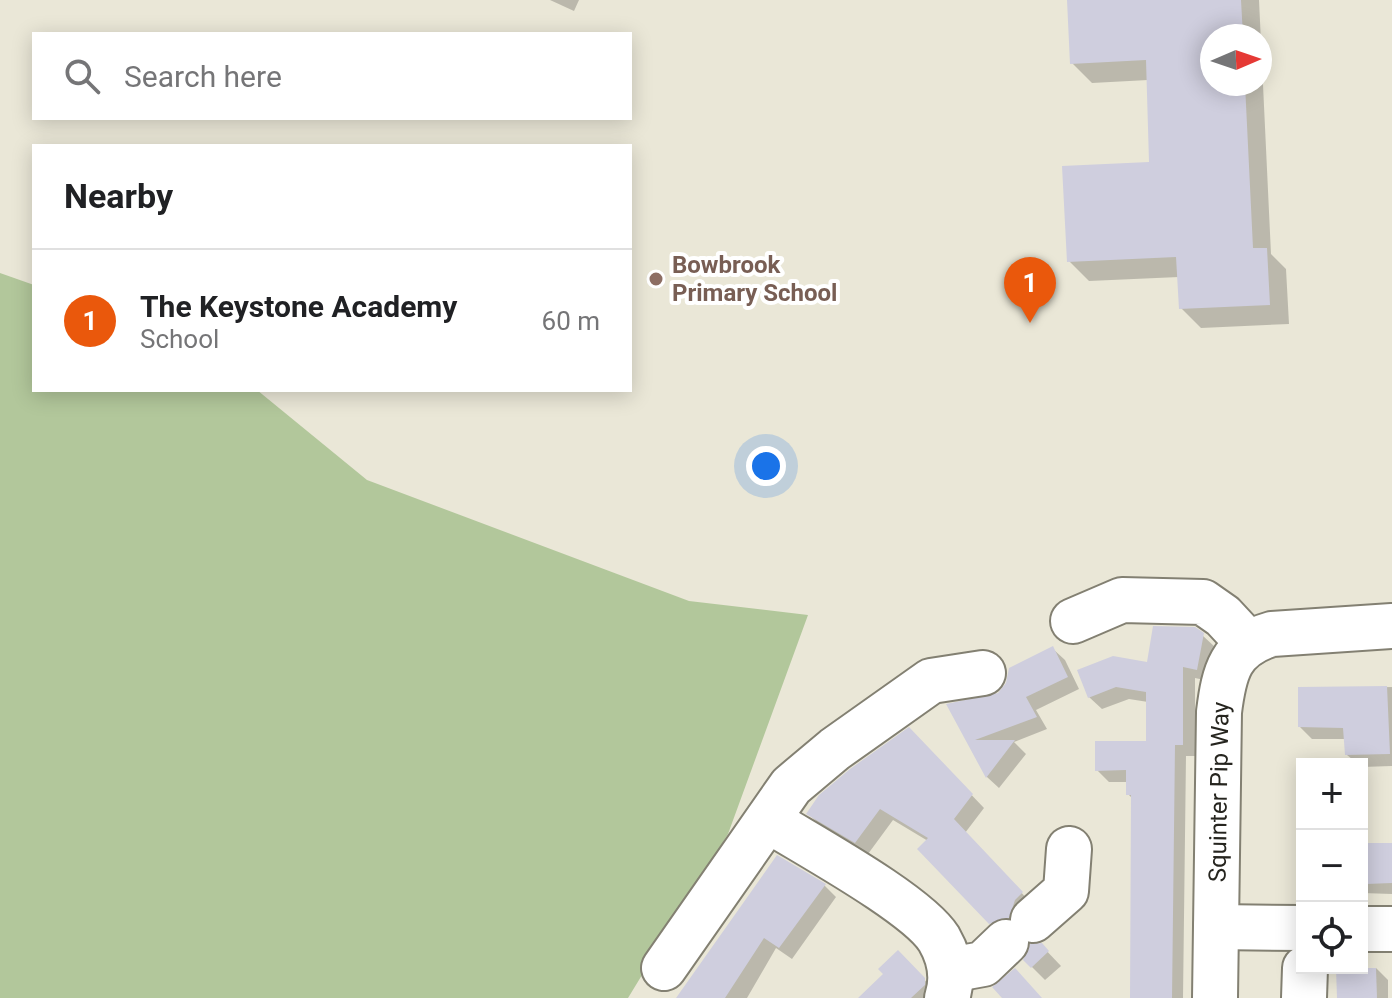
<!DOCTYPE html>
<html lang="en">
<head>
<meta charset="utf-8">
<style>
  :root { --surface:#fff; --page:#f2f2f2; --text:#202124; --muted:#757577; --line:#e0e0e0; --accent:#ea580c }
  body { margin:0; font-family:Roboto,sans-serif; background:var(--page); color:var(--text) }
  .controls { position:absolute; right:24px; bottom:24px; display:grid; overflow:hidden; border-radius:0px; box-shadow:0 4px 20px #0003 }
  .controls button { width:72px; height:72px; display:grid; place-items:center; padding:0; border:0; border-bottom:2px solid var(--line); background:var(--surface); color:var(--text); font:40px sans-serif }
  .compass { position:absolute; left:1200px; top:24px; width:72px; height:72px; border-radius:50%; background:var(--surface); box-shadow:0 4px 20px #0003; rotate:88deg }
  .you { position:absolute; left:766px; top:466px; width:28px; height:28px; margin:-20px; border:6px solid #fff; border-radius:50%; background:#1a73e8; box-shadow:0 0 0 12px #1a73e833 }
  .badge { display:grid; place-items:center; width:52px; height:52px; border-radius:50%; background:var(--accent); color:#fff; font-size:26px; font-weight:700 }
  .pin { position:absolute; translate:-50% -66px; filter:drop-shadow(0 2px 4px #0008) }
  .pin::after { content:''; position:absolute; top:42px; width:28px; height:24px; background:inherit; clip-path:polygon(0 0,100% 0,50% 100%) }
  .list { margin:0; padding:0; list-style:none }
  h2 { display:flex; justify-content:space-between; align-items:center; height:104px; margin:0; padding:0 32px; font-size:34px }
  h2 small { font-size:26px; font-weight:400; color:var(--muted) }
  .list li { display:grid; grid-template-columns:52px 1fr auto; gap:24px; align-items:center; box-sizing:border-box; height:144px; padding:0 32px; border-top:2px solid var(--line) }
  .list b { display:block; font-size:30px; white-space:nowrap }
  .list p { margin:0; font-size:26px; white-space:nowrap; color:var(--muted) }
  .list em { font-size:26px; font-style:normal; color:var(--muted) }
  .icon { flex:none; width:44px; height:44px; fill:none; stroke:currentColor; stroke-width:2; stroke-linecap:round; stroke-linejoin:round }
  .map { position:relative; flex:none; width:1392px; height:998px; overflow:hidden }
  .search { position:absolute; background:var(--surface); box-shadow:0 4px 20px #0003; left:32px; top:32px; width:600px; height:88px; display:flex; align-items:center; gap:20px; box-sizing:border-box; padding:0 28px; border-radius:0px; color:var(--muted); font-size:30px }
  .panel { position:absolute; background:var(--surface); box-shadow:0 4px 20px #0003; left:32px; top:144px; width:600px; height:248px; border-radius:0px }
  .map>svg:first-child { display:block }
</style>
</head>
<body>
<div class="map">
<svg width="1392" height="998" viewBox="0 0 1392 998">
  <rect width="100%" height="100%" fill="#eae7d7"/>
  <path fill="#b2c79b" d="M 0,273 L 34,285 L 34,390 L 257,390 L 367,480 L 689,601 L 808,615 L 728,834 L 628,998 L 0,998 Z"/>
  <g fill="#0003" fill-rule="evenodd">
    <path d="M 550,0 L 579,0 L 574,11 Z"/>
    <path d="M 1069,0 L 1259,0 L 1271,254 L 1286,269 L 1289,324 L 1201,328 L 1181,308 L 1179,277 L 1089,281 L 1069,261 L 1151,164 L 1148,80 L 1092,83 L 1072,63 ZM 1212,36 L 1260,36 L 1260,84 L 1212,84 Z"/>
    <path d="M 1202,635 L 1215,647 L 1209,681 L 1195,678 L 1195,756 L 1186,756 L 1183,998 L 1132,998 L 1133,799 L 1128,794 L 1128,782 L 1109,782 L 1097,770 L 1148,743 L 1148,702 L 1129,699 L 1102,709 L 1089,697 Z"/>
    <path d="M 1053,649 L 1065,660 L 1079,689 L 1036,710 L 1047,729 L 1014,742 L 1026,754 L 999,788 L 987,777 L 949,705 L 999,695 Z"/>
    <path d="M 1392,687 L 1392,766 L 1362,767 L 1347,755 L 1346,739 L 1312,739 L 1300,727 L 1300,689 Z"/>
    <path d="M 921,742 L 984,808 L 965,833 L 1034,906 L 1004,935 L 919,849 L 928,841 L 893,820 L 868,854 L 821,826 L 808,813 Z"/>
    <path d="M 1299,841 L 1302,841 L 1302,882 L 1299,879 Z"/>
    <path d="M 1392,843 L 1392,894 L 1362,893 L 1362,845 Z"/>
    <path d="M 824,885 L 836,897 L 792,959 L 776,948 L 747,998 L 678,998 Z"/>
    <path d="M 1041,945 L 1061,966 L 1045,980 L 1025,960 Z"/>
    <path d="M 898,952 L 936,992 L 935,998 L 861,998 L 886,974 Z"/>
    <path d="M 1338,968 L 1376,968 L 1388,980 L 1388,998 L 1339,998 Z"/>
  </g>
  <g fill="#cfcede">
    <path d="M 1067,0 L 1241,0 L 1243,36 L 1212,36 L 1212,84 L 1245,84 L 1253,248 L 1267,248 L 1270,305 L 1179,309 L 1176,257 L 1067,262 L 1062,166 L 1149,162 L 1146,60 L 1070,64 Z"/>
    <path d="M 1153,626 L 1195,627 L 1204,633 L 1197,670 L 1183,667 L 1183,745 L 1175,745 L 1172,998 L 1130,998 L 1131,795 L 1126,795 L 1126,770 L 1095,771 L 1095,741 L 1146,741 L 1146,692 L 1116,687 L 1088,698 L 1077,670 L 1113,656 L 1147,662 Z"/>
    <path d="M 1053,646 L 1068,677 L 1026,697 L 1037,717 L 975,740 L 1015,740 L 986,778 L 946,704 L 998,693 L 1006,683 L 1009,668 Z"/>
    <path d="M 1387,686 L 1390,754 L 1345,755 L 1343,728 L 1298,727 L 1298,687 Z"/>
    <path d="M 909,727 L 973,794 L 954,819 L 1023,892 L 1015,900 L 1009,918 L 989,924 L 917,849 L 928,838 L 880,809 L 855,843 L 806,814 L 819,795 L 850,769 Z"/>
    <path d="M 1365,843 L 1392,843 L 1392,883 L 1366,884 Z"/>
    <path d="M 777,855 L 826,884 L 779,948 L 764,938 L 725,998 L 676,998 Z"/>
    <path d="M 1042,943 L 1049,951 L 1031,968 L 1023,960 L 1030,944 Z"/>
    <path d="M 898,950 L 925,978 L 925,985 L 911,998 L 858,998 L 883,974 L 878,969 Z"/>
    <path d="M 1015,968 L 1042,998 L 1002,998 L 992,987 Z"/>
    <path d="M 1336,968 L 1376,968 L 1377,998 L 1337,998 Z"/>
  </g>
  <g fill="none" stroke-linecap="round" stroke-linejoin="round">
    <g stroke="#838072" stroke-width="48">
      <g id="minor">
        <path d="M 1073,621 L 1122,600 L 1203,602 L 1223,616 L 1249,644"/>
        <path d="M 768,820 C 808,845 917,904 939,939 C 950,958 954,977 947,998"/>
        <path d="M 1033,920 L 1066,891 L 1069,849"/>
        <path d="M 1216,927 L 1302,928"/>
        <path d="M 1362,929 L 1392,929"/>
        <path d="M 664,968 L 791,786 L 835,749 L 931,681 L 983,673"/>
        <path d="M 950,970 L 983,964 L 1006,942"/>
        <path d="M 1215,998 L 1219,712 C 1224,672 1230,646 1272,634 L 1392,626"/>
        <path d="M 1304,998 L 1305,968"/>
      </g>
    </g>
    <use href="#minor" stroke="#fff" stroke-width="44"/>
  </g>
  <circle fill="#8d6e63" stroke="#fff" stroke-width="3" cx="656" cy="279" r="8"/>
  <g text-anchor="middle" stroke-width="8" stroke-linejoin="round" paint-order="stroke">
    <g font-size="24" font-weight="bold" fill="#785e54" stroke="#fff" text-anchor="start">
      <text x="672" y="273">Bowbrook<tspan x="672" dy="28">Primary School</tspan></text>
    </g>
    <g font-size="24" fill="#26251f" stroke="#fff">
      <text transform="translate(1219 792) rotate(-89)" y="8">Squinter Pip Way</text>
    </g>
  </g>
</svg>
<div class="controls">
<button>+</button>
<button>−</button>
<button><svg class="icon" aria-label="locate" viewBox="0 0 24 24"><circle cx="12" cy="12" r="6"/><path d="M12 2v4M12 18v4M2 12h4M18 12h4"/></svg></button>
</div>
<svg class="compass" viewBox="-18 -18 36 36"><path d="M0-13l5 13h-10z" fill="#e53935"/><path d="M0 13l5-13h-10z" fill="#757577"/></svg>
<div class="you"></div>
<div class="pin badge" style="left:1030px;top:323px">1</div>
<div class="search"><svg class="icon" aria-label="search" viewBox="0 0 24 24"><circle cx="10" cy="10" r="6"/><path d="M15 15l6 6"/></svg>Search here</div>
<section class="panel">
<h2>Nearby<small></small></h2>
<ul class="list">
<li><span class="badge">1</span><div><b>The Keystone Academy</b><p>School</p></div><em>60 m</em></li>
</ul>
</section>
</div>
</body>
</html>
